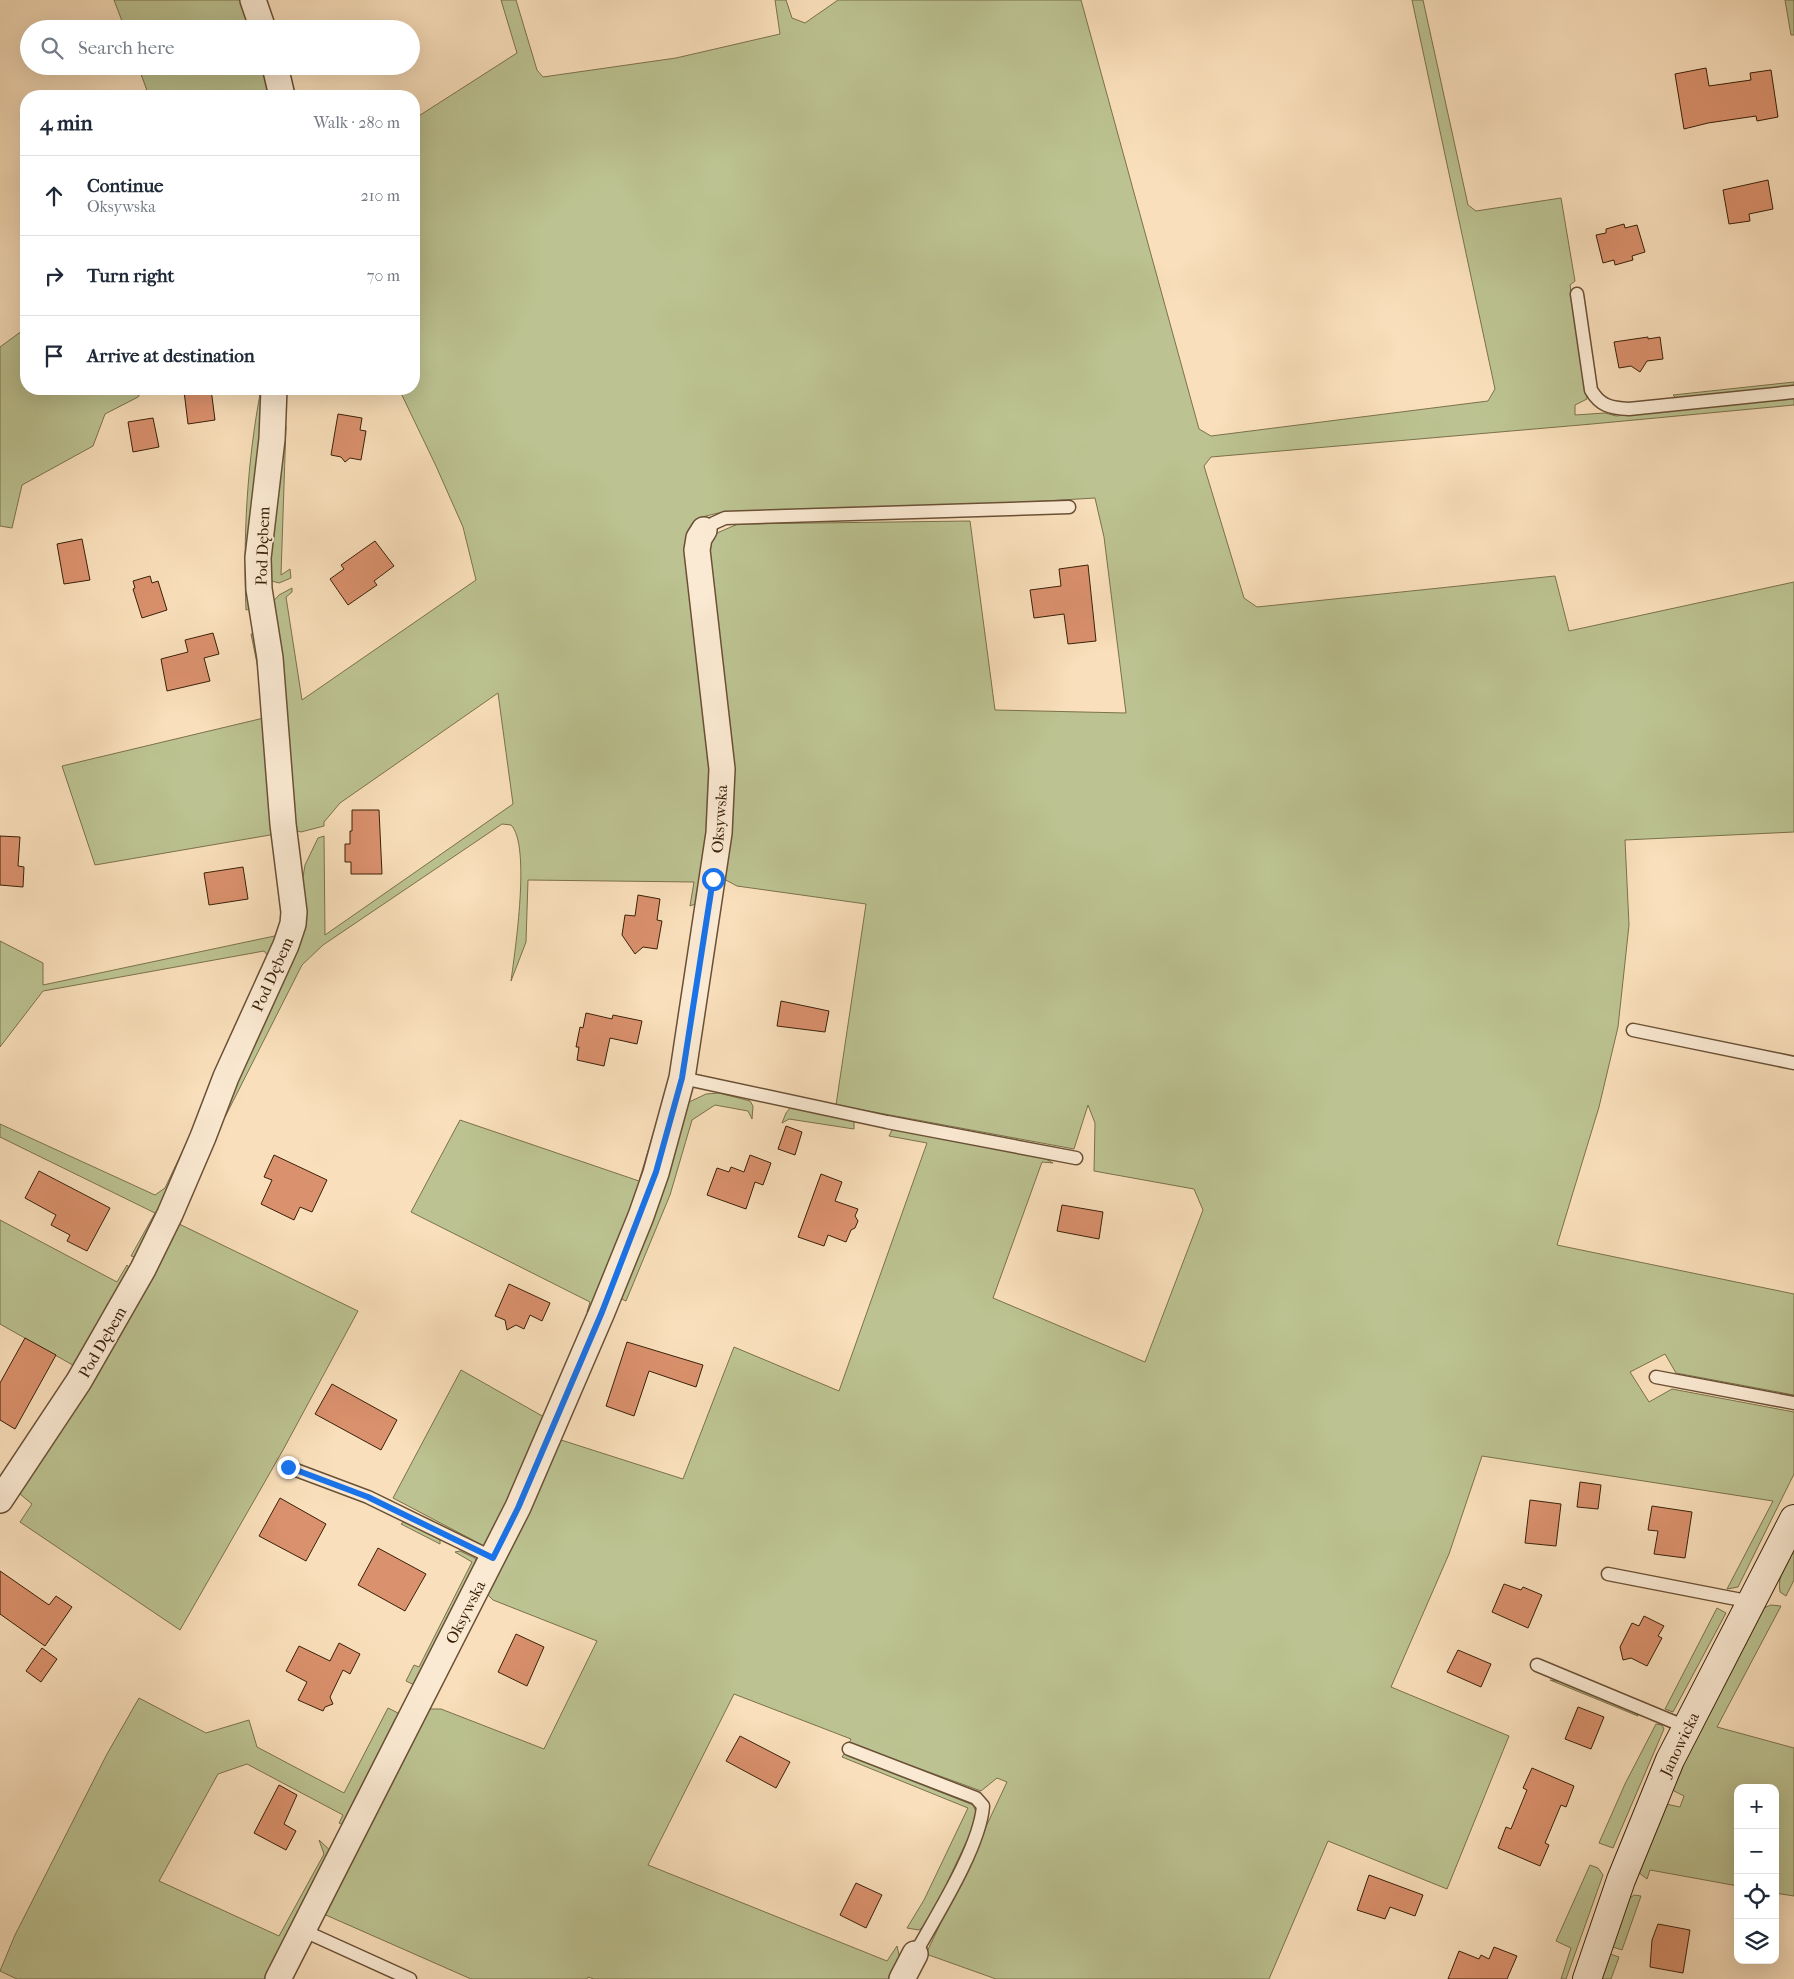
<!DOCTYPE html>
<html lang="en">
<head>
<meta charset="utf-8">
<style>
  :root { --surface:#fff; --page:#f2f2f3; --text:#1f2937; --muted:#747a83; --line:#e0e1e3 }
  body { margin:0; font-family:"IM FELL French Canon",serif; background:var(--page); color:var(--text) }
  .controls { position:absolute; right:15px; bottom:15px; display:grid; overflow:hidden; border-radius:10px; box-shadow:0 5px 20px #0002 }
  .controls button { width:45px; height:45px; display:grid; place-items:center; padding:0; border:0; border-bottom:1px solid var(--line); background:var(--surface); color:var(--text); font:25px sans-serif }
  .stop { position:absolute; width:15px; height:15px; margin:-11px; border:4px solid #1a73e8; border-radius:50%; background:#fff }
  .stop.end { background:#1a73e8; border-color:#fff; box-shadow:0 1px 5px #0008 }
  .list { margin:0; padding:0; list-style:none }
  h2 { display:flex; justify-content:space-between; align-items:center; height:65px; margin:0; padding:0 20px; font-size:21px }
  h2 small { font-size:16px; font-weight:400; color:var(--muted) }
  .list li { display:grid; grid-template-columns:32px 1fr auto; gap:15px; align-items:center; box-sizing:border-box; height:80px; padding:0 20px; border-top:1px solid var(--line) }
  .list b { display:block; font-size:19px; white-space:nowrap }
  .list p { margin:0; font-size:16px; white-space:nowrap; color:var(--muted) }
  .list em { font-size:16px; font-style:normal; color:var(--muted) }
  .icon { flex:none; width:28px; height:28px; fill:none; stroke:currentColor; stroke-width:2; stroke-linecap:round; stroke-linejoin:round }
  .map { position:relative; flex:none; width:1794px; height:1979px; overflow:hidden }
  .search { position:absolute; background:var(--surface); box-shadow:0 5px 20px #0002; left:20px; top:20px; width:400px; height:55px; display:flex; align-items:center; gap:12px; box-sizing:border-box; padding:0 18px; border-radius:28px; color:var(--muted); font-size:19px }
  .panel { position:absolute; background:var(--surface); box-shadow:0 5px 20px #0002; left:20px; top:90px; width:400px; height:305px; border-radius:20px }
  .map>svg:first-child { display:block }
</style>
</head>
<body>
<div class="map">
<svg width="1794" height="1979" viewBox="0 0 1794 1979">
  <rect width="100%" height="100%" fill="#f9dfbb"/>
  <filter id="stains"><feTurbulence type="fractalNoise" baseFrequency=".004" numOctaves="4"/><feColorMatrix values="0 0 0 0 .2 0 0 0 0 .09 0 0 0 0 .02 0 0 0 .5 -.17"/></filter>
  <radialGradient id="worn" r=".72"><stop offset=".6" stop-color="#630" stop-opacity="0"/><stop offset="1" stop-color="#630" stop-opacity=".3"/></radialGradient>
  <g fill="#bcc291" stroke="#7b714c">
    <path d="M 114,0 L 247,0 L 256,29 L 125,29 Z"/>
    <path d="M 501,0 L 516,0 L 537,70 L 543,77 L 676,58 L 780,34 L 775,0 L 786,0 L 792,18 L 805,23 L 838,0 L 1081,0 L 1199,429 L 1211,436 L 1488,401 L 1495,389 L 1412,0 L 1423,0 L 1468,205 L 1476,211 L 1561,198 L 1575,281 L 1570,285 L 1587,399 L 1575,405 L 1575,415 L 1605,413 L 1616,416 L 1794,397 L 1794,405 L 1592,424 L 1211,457 L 1204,466 L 1244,598 L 1257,607 L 1555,576 L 1569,631 L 1794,582 L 1794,832 L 1625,840 L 1629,925 L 1618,1027 L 1599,1107 L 1557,1245 L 1794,1294 L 1794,1395 L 1676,1373 L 1665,1354 L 1630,1372 L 1649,1402 L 1672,1389 L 1794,1412 L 1794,1474 L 1738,1587 L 1727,1589 L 1773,1501 L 1482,1456 L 1449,1554 L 1391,1687 L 1509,1736 L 1447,1889 L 1328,1841 L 1269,1979 L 996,1979 L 926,1954 L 1007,1782 L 997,1778 L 981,1791 L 849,1743 L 851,1739 L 734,1694 L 648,1865 L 887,1961 L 897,1946 L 900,1959 L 893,1979 L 594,1979 L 588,1977 L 587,1979 L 471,1979 L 319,1912 L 426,1709 L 441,1709 L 544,1749 L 597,1641 L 493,1600 L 488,1595 L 488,1584 L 558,1439 L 683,1479 L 734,1347 L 839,1391 L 927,1143 L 889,1136 L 893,1128 L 1044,1158 L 1053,1163 L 1042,1162 L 993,1298 L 1145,1362 L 1203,1210 L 1194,1189 L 1094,1171 L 1095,1123 L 1088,1105 L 1074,1149 L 836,1105 L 866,904 L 737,886 L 722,878 L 708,544 L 717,533 L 738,524 L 970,521 L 995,710 L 1126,713 L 1104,537 L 1095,498 L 993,504 L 718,513 L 702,517 L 694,530 L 715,769 L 703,901 L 690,906 L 694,882 L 528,880 L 526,942 L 511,981 C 515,951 531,845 511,825 L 502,824 L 323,945 L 302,965 L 225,1117 L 218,1114 L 302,883 L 305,865 L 318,838 L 324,836 L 325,935 L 513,804 L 498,693 L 340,803 L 324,822 L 324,826 L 301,832 L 294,830 L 271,604 L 279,595 L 292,588 L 292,592 L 286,597 L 302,700 L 476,580 L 463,527 L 436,466 L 399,389 L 414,389 L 414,119 L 517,53 Z"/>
    <path d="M 1785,0 L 1794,0 L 1794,35 L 1791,35 Z"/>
    <path d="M 138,66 L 267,66 L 276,96 L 149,96 Z"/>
    <path d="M 26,328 L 26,389 L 143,389 L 138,397 L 105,414 L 93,446 L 22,485 L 12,528 L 0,526 L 0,347 Z"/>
    <path d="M 1794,382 L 1794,386 L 1677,399 L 1673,395 Z"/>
    <path d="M 261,389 L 267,389 L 254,608 L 246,610 C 243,536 247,462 261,389 Z"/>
    <path d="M 286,426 L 281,575 L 290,569 L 291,578 L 279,583 L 268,580 L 281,428 Z"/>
    <path d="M 256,632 C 272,649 275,802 276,834 L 95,865 L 62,766 L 268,717 L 251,634 Z"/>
    <path d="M 284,934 L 272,961 L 264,951 L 43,991 L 0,1047 L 0,941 L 43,963 L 43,985 Z"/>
    <path d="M 226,1059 L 169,1197 L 136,1257 L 131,1256 L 155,1213 L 0,1137 L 0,1124 L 155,1195 L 165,1188 Z"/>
    <path d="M 719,1093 L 750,1101 L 753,1106 L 752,1119 L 748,1111 L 715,1105 L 692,1120 L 670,1195 L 626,1301 L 615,1296 L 687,1103 L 706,1094 Z"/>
    <path d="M 665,1094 L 670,1097 L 595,1312 L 587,1312 L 590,1302 L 411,1212 L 460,1120 L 639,1181 Z"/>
    <path d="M 791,1107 L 854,1120 L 854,1129 L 789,1119 L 782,1123 L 786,1113 Z"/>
    <path d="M 0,1220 L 117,1282 L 127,1265 L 130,1269 L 78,1368 L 0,1324 Z"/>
    <path d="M 173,1221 L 358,1311 L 283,1450 L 180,1630 L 20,1522 L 32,1504 L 14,1489 Z"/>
    <path d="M 573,1346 L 577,1350 L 486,1547 L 393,1498 L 461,1370 L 544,1417 Z"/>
    <path d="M 405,1521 L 440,1540 L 440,1544 L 401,1524 Z"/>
    <path d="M 1794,1549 L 1794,1580 L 1786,1596 L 1780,1592 C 1777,1575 1786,1563 1794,1549 Z"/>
    <path d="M 460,1551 L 475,1558 L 477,1563 L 421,1688 L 406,1681 L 414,1665 L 419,1667 L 472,1562 L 455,1552 Z"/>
    <path d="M 1771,1605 L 1781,1606 L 1717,1727 L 1794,1748 L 1794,1896 L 1775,1893 L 1775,1788 L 1738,1788 L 1738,1886 L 1650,1870 L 1647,1879 L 1638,1872 L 1666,1804 L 1680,1807 L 1684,1796 L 1674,1791 L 1671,1784 L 1761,1609 Z"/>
    <path d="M 1717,1608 L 1726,1613 L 1673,1712 L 1665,1709 Z"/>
    <path d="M 1550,1680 L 1562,1682 L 1636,1712 L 1638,1716 Z"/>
    <path d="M 139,1698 L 206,1733 L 249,1720 L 257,1747 L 344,1793 L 388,1708 L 406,1717 L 347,1827 L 339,1823 L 343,1815 L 247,1764 L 218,1774 L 159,1881 L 279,1936 L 324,1854 L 319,1840 L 334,1854 L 268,1979 L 17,1979 L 0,1971 L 15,1935 L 107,1754 Z"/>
    <path d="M 1656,1724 L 1662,1725 L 1664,1729 L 1613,1848 L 1599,1843 L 1625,1784 Z"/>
    <path d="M 844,1754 L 973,1805 L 976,1812 L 971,1832 L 928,1923 L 919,1930 L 907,1928 L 924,1900 L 968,1808 L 842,1757 Z"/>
    <path d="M 1590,1865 L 1598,1868 L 1603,1875 L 1566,1979 L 1561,1979 L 1571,1948 L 1556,1941 Z"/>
    <path d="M 1634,1895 L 1641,1896 L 1622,1950 L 1610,1946 L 1627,1900 Z"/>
    <path d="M 1607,1953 L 1619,1957 L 1611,1979 L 1598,1979 Z"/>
  </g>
  <g fill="#da916d" stroke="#3a2008">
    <path d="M 1706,68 L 1709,86 L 1751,80 L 1750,73 L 1771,70 L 1778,117 L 1757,121 L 1756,116 L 1708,123 L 1684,129 L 1675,74 Z"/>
    <path d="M 1768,180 L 1773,209 L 1749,214 L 1750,221 L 1729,224 L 1723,190 Z"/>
    <path d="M 1624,224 L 1625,228 L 1637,225 L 1645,252 L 1632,256 L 1633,260 L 1615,265 L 1614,260 L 1603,263 L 1596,235 L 1606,233 L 1606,229 Z"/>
    <path d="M 1648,337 L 1648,339 L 1660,337 L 1663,359 L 1647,361 L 1640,372 L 1631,366 L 1619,368 L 1614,342 Z"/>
    <path d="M 198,389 L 211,389 L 215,420 L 188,424 L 184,391 Z"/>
    <path d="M 338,414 L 362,418 L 360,430 L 366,431 L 361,460 L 350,458 L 345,462 L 341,457 L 331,455 Z"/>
    <path d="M 153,418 L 159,447 L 133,452 L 128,422 Z"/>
    <path d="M 82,539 L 90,580 L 64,584 L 57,544 Z"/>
    <path d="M 375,541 L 394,566 L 374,581 L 377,585 L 348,605 L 330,579 L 344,569 L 341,565 Z"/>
    <path d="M 1088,565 L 1096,641 L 1068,644 L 1064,614 L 1034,618 L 1030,590 L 1061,586 L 1059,569 Z"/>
    <path d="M 150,576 L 152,583 L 158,581 L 167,610 L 142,618 L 133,589 L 135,588 L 133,581 Z"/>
    <path d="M 213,633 L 219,654 L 204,658 L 210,681 L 167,691 L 161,659 L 188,652 L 185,640 Z"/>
    <path d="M 352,810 L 379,810 L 382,874 L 351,874 L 351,862 L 345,862 L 345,844 L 350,844 L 350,831 L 352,831 Z"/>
    <path d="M 0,836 L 20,837 L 18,866 L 24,867 L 23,887 L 0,885 Z"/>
    <path d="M 243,867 L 248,899 L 209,905 L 204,873 Z"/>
    <path d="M 638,895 L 660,899 L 657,920 L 662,921 L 657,949 L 643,947 L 635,954 L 622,935 L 625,915 L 635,916 Z"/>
    <path d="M 781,1001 L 829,1011 L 825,1032 L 777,1026 Z"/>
    <path d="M 586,1013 L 612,1019 L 613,1015 L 642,1021 L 637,1044 L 610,1038 L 604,1066 L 577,1060 L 579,1047 L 576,1047 L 580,1027 L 583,1028 Z"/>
    <path d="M 786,1126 L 802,1132 L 795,1155 L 778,1149 Z"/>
    <path d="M 274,1155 L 327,1180 L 312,1212 L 300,1207 L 294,1220 L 261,1204 L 272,1180 L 264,1177 Z"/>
    <path d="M 750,1155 L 771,1163 L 763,1185 L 755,1182 L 746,1209 L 707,1195 L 717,1168 L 729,1172 L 731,1167 L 744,1172 Z"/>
    <path d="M 39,1171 L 110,1208 L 87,1251 L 67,1241 L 70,1235 L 51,1225 L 56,1215 L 25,1198 Z"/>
    <path d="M 821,1174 L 842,1182 L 835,1201 L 858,1209 L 855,1216 L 858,1221 L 855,1228 L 851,1230 L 846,1242 L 828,1235 L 824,1246 L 798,1237 Z"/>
    <path d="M 1062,1205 L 1103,1212 L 1099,1239 L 1057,1231 Z"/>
    <path d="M 509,1284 L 550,1303 L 542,1321 L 530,1315 L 524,1329 L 516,1325 L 507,1330 L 505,1320 L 495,1316 Z"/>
    <path d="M 25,1338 L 56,1355 L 15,1429 L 0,1420 L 0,1383 Z"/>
    <path d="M 627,1342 L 703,1365 L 696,1387 L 649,1371 L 634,1416 L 606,1406 Z"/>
    <path d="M 332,1384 L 397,1420 L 381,1450 L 315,1414 Z"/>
    <path d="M 1580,1482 L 1601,1485 L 1598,1509 L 1577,1507 Z"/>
    <path d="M 280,1498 L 326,1524 L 306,1561 L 259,1536 Z"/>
    <path d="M 1530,1500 L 1561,1504 L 1556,1546 L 1525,1543 Z"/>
    <path d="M 1652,1506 L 1692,1512 L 1685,1558 L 1654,1554 L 1658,1531 L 1648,1530 Z"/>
    <path d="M 378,1548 L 426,1574 L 405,1611 L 358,1585 Z"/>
    <path d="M 0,1571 L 49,1605 L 56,1596 L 72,1607 L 45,1646 L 0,1614 Z"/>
    <path d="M 1504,1584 L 1521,1590 L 1523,1587 L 1542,1595 L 1528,1628 L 1492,1612 Z"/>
    <path d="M 1644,1616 L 1664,1626 L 1658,1636 L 1662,1638 L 1647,1666 L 1631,1658 L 1623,1660 L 1620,1647 L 1632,1623 L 1639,1626 Z"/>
    <path d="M 516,1634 L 544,1647 L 527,1686 L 498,1672 Z"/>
    <path d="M 339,1643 L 360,1654 L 350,1674 L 343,1670 L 330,1697 L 333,1704 L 325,1707 L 323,1711 L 298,1700 L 307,1682 L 286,1671 L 299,1646 L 330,1661 Z"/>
    <path d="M 42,1648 L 57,1659 L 41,1682 L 26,1671 Z"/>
    <path d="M 1458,1650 L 1491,1664 L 1481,1687 L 1447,1672 Z"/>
    <path d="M 1578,1707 L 1604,1717 L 1591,1749 L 1565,1739 Z"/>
    <path d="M 740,1736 L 790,1762 L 776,1788 L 726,1761 Z"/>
    <path d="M 1532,1768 L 1574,1786 L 1566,1807 L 1561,1805 L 1545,1843 L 1549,1845 L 1540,1866 L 1498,1848 L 1506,1827 L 1511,1829 L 1527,1790 L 1523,1788 Z"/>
    <path d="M 279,1785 L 297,1795 L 284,1824 L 296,1831 L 286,1850 L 254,1833 Z"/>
    <path d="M 1369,1875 L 1423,1895 L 1415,1916 L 1390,1907 L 1385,1919 L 1357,1910 Z"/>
    <path d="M 856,1883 L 882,1895 L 866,1928 L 840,1915 Z"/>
    <path d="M 1658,1924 L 1690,1930 L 1683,1973 L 1650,1967 L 1652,1940 Z"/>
    <path d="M 1494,1947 L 1517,1956 L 1507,1979 L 1448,1979 L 1459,1951 L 1479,1959 L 1481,1955 L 1489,1959 Z"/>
  </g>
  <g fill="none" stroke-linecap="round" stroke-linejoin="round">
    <g stroke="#6a5035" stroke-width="15">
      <g id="lane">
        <path d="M 1577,294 L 1591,390 C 1600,406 1611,408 1629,409 L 1794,392"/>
        <path d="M 704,530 L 714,523 L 725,518 L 1069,507"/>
        <path d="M 1633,1030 L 1794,1063"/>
        <path d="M 682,1078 L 887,1122 L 1076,1158"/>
        <path d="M 1656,1377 L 1794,1403"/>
        <path d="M 288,1467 L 368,1497 L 493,1558"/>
        <path d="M 1608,1574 L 1752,1602"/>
        <path d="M 1537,1665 L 1686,1727"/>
        <path d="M 849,1749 L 976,1798 L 983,1806 C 980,1847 936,1916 915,1954"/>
        <path d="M 302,1930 L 410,1979"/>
      </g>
    </g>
    <g stroke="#6a5035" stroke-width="28">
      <g id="street">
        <path d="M 253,0 L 263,29"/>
        <path d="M 275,66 L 282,96"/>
        <path d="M 0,1500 L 79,1381 L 143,1269 L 170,1214 L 203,1137 L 226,1077 L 286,945 L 293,924 L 294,912 L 283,824 L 270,658 L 259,589 L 258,558 L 272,439 L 274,389"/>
        <path d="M 278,1979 L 518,1507 L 602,1312 L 641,1216 L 656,1173 L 682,1078 L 719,833 L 722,769 L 697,550 L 699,538 L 704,530"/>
        <path d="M 902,1979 L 915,1954"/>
      </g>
    </g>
    <g stroke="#3a2008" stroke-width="30">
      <path id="secondary" d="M 1587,1979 L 1621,1880 L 1670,1760 L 1794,1519"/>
    </g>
    <use href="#lane" stroke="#fbead3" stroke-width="12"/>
    <use href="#street" stroke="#fbead3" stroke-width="25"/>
    <use href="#secondary" stroke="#fbead3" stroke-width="28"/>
  </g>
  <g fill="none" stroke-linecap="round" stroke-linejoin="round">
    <path stroke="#1a73e8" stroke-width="6" d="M 288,1467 L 368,1497 L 493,1558 L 518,1508 L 602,1312 L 656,1172 L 682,1078 L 713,879"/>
  </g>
  <g text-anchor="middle" stroke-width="4" stroke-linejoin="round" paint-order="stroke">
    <g font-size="16" fill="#3a2008" stroke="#fbead3">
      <text transform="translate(262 546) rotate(-88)" y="6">Pod Dębem</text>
      <text transform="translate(719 819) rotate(-86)" y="6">Oksywska</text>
      <text transform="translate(272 974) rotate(-66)" y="6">Pod Dębem</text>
      <text transform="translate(102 1342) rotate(-60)" y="6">Pod Dębem</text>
      <text transform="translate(465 1612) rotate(-63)" y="6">Oksywska</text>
      <text transform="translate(1679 1744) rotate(-64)" y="6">Janowicka</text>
    </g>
  </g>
  <rect width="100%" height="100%" filter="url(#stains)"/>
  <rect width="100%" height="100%" fill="url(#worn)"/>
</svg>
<div class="controls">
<button>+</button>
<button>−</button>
<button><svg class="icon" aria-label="locate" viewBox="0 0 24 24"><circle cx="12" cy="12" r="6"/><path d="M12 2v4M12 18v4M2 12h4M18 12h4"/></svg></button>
<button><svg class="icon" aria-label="layers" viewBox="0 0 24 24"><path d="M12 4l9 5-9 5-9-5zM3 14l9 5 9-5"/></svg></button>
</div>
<div class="stop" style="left:713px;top:879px"></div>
<div class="stop end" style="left:288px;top:1467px"></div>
<div class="search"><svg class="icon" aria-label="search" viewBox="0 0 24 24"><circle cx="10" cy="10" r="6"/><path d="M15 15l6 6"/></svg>Search here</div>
<section class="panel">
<h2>4 min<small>Walk · 280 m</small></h2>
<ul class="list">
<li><svg class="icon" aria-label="ahead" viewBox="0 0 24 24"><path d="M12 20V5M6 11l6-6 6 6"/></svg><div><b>Continue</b><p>Oksywska</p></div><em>210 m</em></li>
<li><svg class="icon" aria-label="right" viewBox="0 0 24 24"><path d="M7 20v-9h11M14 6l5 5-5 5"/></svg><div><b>Turn right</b></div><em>70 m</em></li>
<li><svg class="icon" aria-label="arrive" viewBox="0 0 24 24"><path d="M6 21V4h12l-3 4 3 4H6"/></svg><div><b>Arrive at destination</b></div></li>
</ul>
</section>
</div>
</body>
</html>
